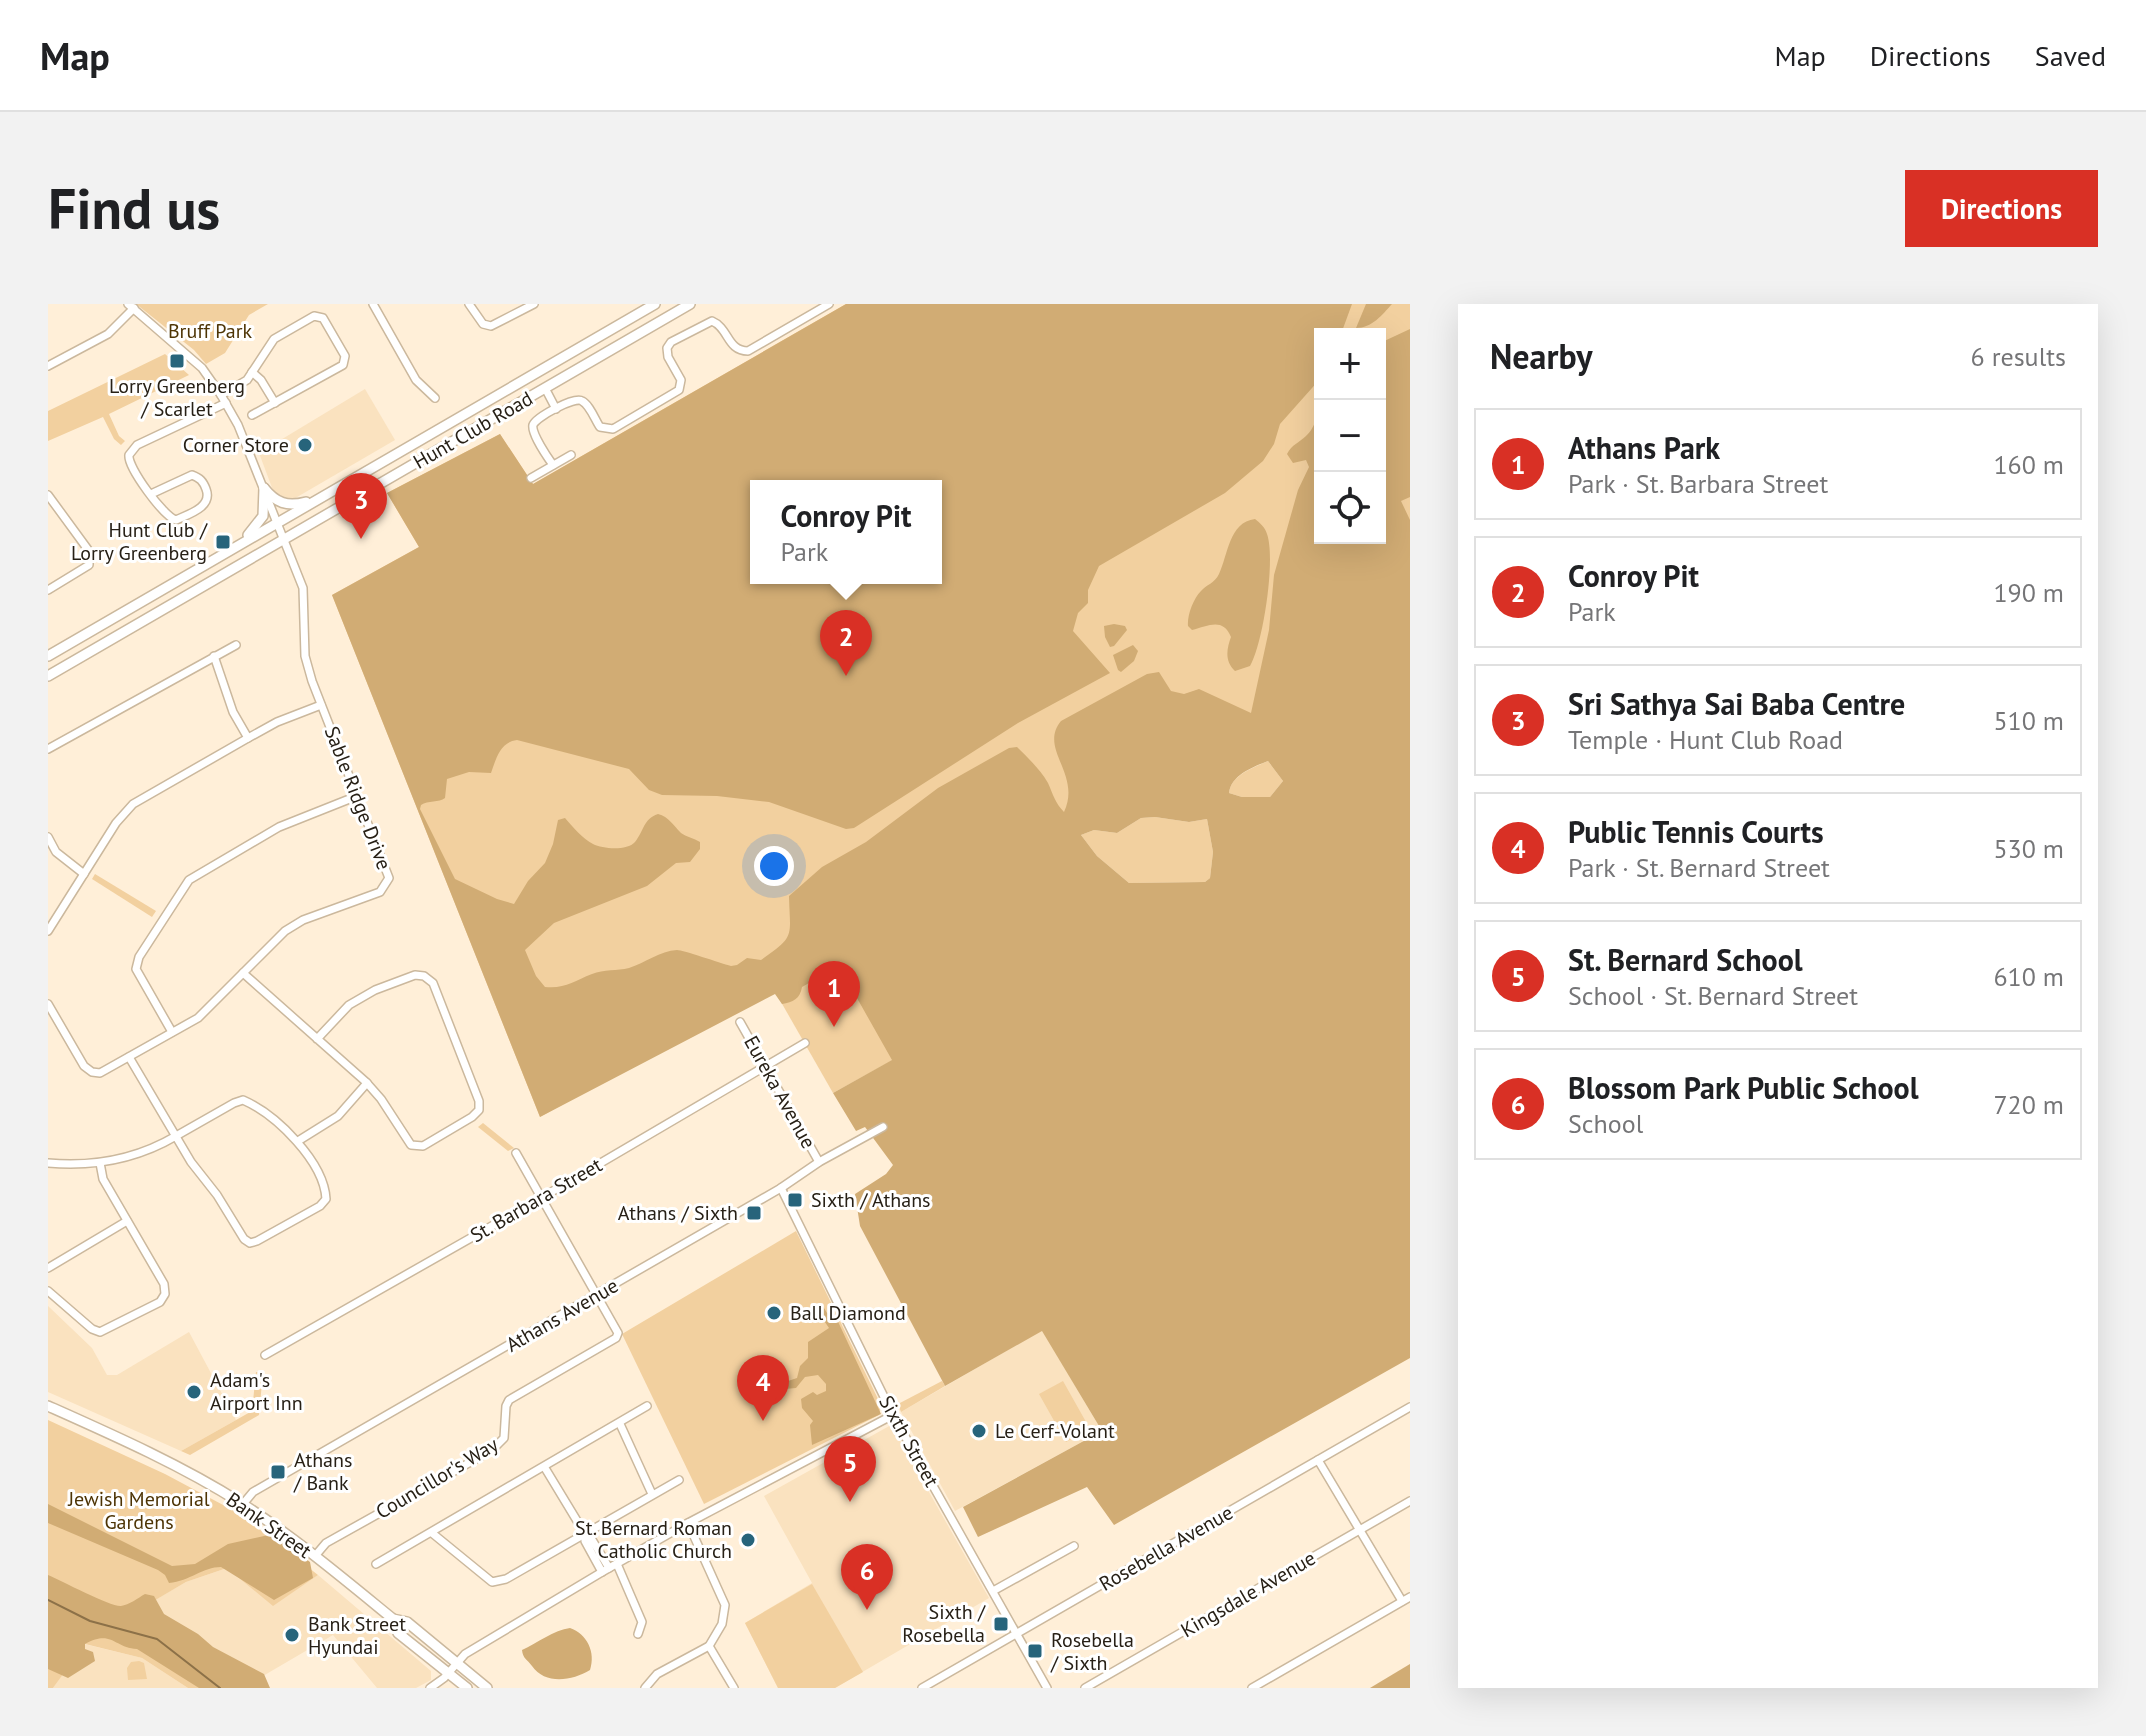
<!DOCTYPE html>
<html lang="en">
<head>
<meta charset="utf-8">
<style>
  :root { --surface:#fff; --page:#f2f2f2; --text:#202124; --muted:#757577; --line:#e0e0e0; --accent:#d93025 }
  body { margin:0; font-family:"PT Sans",sans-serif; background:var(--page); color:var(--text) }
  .controls { position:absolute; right:24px; top:24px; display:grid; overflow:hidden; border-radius:0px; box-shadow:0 8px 32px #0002 }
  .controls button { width:72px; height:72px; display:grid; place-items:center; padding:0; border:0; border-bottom:2px solid var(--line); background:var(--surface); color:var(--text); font:40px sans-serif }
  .you { position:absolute; left:726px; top:562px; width:28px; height:28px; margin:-20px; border:6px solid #fff; border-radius:50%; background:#1a73e8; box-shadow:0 0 0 12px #1a73e833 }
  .badge { display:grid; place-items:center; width:52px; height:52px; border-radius:50%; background:var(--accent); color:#fff; font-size:26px; font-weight:700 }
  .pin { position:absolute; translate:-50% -66px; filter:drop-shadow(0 2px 4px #0008) }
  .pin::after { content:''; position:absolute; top:42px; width:28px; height:24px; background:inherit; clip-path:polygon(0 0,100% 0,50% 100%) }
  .popup { position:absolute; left:702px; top:176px; width:192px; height:104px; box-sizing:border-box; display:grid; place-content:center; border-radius:0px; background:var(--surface); filter:drop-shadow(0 2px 6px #0005); font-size:26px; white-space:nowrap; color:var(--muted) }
  .popup b { font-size:30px; color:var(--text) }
  .popup::after { content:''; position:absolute; left:50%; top:100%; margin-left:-16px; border:16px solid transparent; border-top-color:var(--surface) }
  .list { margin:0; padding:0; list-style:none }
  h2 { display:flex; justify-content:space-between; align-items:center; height:104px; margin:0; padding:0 32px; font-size:34px }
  h2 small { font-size:26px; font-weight:400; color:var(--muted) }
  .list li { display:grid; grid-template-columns:52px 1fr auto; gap:24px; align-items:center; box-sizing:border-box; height:112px; margin:0 16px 16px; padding:0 16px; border:2px solid var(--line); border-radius:0px }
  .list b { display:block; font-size:30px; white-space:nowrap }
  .list p { margin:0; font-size:26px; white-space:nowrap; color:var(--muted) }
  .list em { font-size:26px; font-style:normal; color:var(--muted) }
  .icon { flex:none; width:44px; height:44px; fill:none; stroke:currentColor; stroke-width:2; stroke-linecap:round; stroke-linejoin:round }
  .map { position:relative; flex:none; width:1362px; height:1384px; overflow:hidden; border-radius:0px }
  header { display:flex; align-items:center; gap:48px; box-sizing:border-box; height:112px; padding:0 40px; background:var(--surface); border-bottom:2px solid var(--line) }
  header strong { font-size:38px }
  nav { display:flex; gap:44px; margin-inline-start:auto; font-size:28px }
  .intro { display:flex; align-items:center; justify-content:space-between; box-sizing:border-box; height:192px; padding:0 48px }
  h1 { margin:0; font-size:56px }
  .button { padding:20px 36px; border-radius:0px; background:var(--accent); color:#fff; font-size:28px; font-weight:700 }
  main { display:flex; gap:48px; padding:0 48px }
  aside { flex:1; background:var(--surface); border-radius:0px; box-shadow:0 8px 32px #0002 }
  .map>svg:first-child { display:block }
</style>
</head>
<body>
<header>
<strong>Map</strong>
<nav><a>Map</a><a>Directions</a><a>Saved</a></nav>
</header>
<div class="intro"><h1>Find us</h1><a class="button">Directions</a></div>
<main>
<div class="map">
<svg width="1362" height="1384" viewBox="0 0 1362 1384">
  <rect width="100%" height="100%" fill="#ffefd8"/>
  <g fill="#fae2bf">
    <path d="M 317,85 L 347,136 L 244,196 L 226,189 L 211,149 Z"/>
    <path d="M 0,1002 L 44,1044 L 59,1071 L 69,1071 L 141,1028 L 188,1116 L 133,1147 L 0,1088 Z"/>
    <path d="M 994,1026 L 1054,1127 L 907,1207 L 853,1108 Z"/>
    <path d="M 843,1121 L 941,1294 L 787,1384 L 730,1384 L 697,1319 L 764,1279 L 716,1192 Z"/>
    <path d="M 179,1264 L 225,1301 L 270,1271 L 383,1367 L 383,1376 L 368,1384 L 329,1384 L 285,1331 L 198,1382 L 81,1311 L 138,1278 Z"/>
    <path d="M 36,1340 L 94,1354 L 140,1384 L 5,1384 Z"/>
  </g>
  <g fill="#f2d09f" fill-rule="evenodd">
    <path d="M 88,0 L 220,0 L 201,11 L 177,49 L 158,60 L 146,46 Z"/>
    <path d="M 798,0 L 1362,0 L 1362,324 L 492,813 L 284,291 L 371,243 L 339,189 L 452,130 L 485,180 ZM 1272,30 L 1332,30 L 1332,234 L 1272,234 ZM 708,182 L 888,182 L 888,274 L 708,274 Z"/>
    <path d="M 117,50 L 141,71 L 61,110 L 71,132 L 77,137 L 73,141 L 66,135 L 55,113 L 0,137 L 0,107 Z"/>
    <path d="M 1220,457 L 1235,477 L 1222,493 L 1194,493 L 1181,489 C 1183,471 1205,464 1220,457 Z"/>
    <path d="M 1107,513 L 1141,518 L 1159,515 L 1165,548 L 1162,574 L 1157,578 L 1081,579 L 1049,552 L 1033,531 L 1046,526 L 1069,529 L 1093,514 Z"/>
    <path d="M 47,570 L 108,607 L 104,613 L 44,575 Z"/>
    <path d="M 790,657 L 845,756 L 785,789 L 729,691 Z"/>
    <path d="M 435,819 L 466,844 L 460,847 L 430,823 Z"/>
    <path d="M 748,927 L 833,1101 L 831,1111 L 656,1200 L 574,1030 Z"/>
    <path d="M 208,1068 L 215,1068 L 211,1111 L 142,1151 L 133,1147 L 204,1107 Z"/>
    <path d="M 894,1077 L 897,1082 L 853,1108 L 850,1100 Z"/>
    <path d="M 1015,1077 L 1042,1125 L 1018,1138 L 991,1090 Z"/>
    <path d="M 0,1116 L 117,1170 L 192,1210 L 270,1271 L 225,1302 L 179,1264 L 138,1278 L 82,1311 L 201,1384 L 140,1384 L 94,1354 L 37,1340 L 5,1384 L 0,1384 Z"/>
    <path d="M 764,1280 L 815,1368 L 787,1384 L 730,1384 L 697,1319 Z"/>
    <path d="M 91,1357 L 96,1359 L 99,1375 L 80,1376 L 79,1364 L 83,1358 Z"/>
  </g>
  <g fill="#d1ac74" fill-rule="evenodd">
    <path d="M 798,0 L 1304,0 L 1293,30 L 1272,30 L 1272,75 L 1232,120 L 1226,140 L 1215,157 L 1177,189 L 1051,262 L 1040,286 L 1040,299 L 1030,309 L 1025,327 L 1062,369 L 970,419 L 806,524 L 798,525 L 721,498 L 669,492 L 614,491 L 601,486 L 581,465 L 469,436 C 452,438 448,455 443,469 L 421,468 L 399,475 L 397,494 C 391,499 380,496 373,501 L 372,505 L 407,575 L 449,595 L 466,600 L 480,577 L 497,559 L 505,540 L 510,516 L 517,514 C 524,522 535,535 545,540 C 555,545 579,547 587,538 C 596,527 595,515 610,510 C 621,513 625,521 633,529 C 638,533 646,534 652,538 L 652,545 L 642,558 L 628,559 L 599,582 L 506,619 L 477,646 L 488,672 L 497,683 C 517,685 526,677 544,670 C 556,665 569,667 581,664 C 597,659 612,647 629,646 C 635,646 672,659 683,662 L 689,661 L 699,654 L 713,656 C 748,632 742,633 741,592 L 774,563 L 818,538 L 890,484 L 961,444 L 969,443 C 980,454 992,465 1000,479 C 1005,490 1007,499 1016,508 C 1034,470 990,445 1013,417 L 1099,370 L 1111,368 L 1123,387 L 1136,390 L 1151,385 L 1203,409 L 1221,326 L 1226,271 L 1250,186 L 1261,163 L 1258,156 L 1245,159 L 1239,150 C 1244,140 1251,139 1258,132 C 1267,124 1269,112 1272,101 L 1272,234 L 1332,234 L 1332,39 L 1362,25 L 1362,193 L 1353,197 L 1362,216 L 1362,1054 L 1066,1221 L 1039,1183 L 930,1233 L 915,1203 L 1054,1127 L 994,1027 L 897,1082 L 812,922 L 807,890 L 838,870 L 845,861 L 817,823 L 808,827 L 785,789 L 844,756 L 805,687 L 798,681 L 785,688 L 773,675 L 768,675 L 754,683 C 752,695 745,698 734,700 L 727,690 L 492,813 L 284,291 L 371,243 L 339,189 L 452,130 L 485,180 ZM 708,182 L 888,182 L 888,274 L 708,274 ZM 1220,457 L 1235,477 L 1222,493 L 1194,493 L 1181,489 C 1183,471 1205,463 1220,457 ZM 1107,513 L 1141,518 L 1159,515 L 1165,548 L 1162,574 L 1157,578 L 1081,579 L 1049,552 L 1033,531 L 1046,526 L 1069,529 L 1093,514 Z"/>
    <path d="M 1318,0 L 1344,0 C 1334,11 1324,24 1308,24 Z"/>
    <path d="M 1207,215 C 1212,219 1217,223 1219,230 C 1228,255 1215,340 1202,362 L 1187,367 C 1176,357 1179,344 1183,333 C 1175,313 1160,322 1144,326 L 1140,322 C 1139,312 1145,295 1153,287 C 1158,281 1167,279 1171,270 C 1180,251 1181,218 1207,215 Z"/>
    <path d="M 1066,320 L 1077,322 L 1079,326 L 1066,342 L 1062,343 L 1057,333 L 1056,322 Z"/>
    <path d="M 1085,341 L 1090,347 L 1086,357 L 1073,368 L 1070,366 L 1065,351 Z"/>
    <path d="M 773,999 L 779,1009 L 786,1009 L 833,1110 L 764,1141 L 762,1121 L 765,1117 L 754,1104 L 753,1095 L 765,1088 L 769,1091 L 778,1087 L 778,1080 L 770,1071 L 757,1073 L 748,1084 L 725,1086 L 714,1069 L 722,1063 L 731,1080 L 749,1074 L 752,1062 L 760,1054 L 760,1038 L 781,1024 L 766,1002 Z"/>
    <path d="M 0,1200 L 124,1262 L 147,1260 L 180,1240 L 225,1230 L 262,1258 L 265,1274 L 226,1296 L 173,1263 C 155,1263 142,1277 121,1279 L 117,1271 L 110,1266 L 0,1219 Z"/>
    <path d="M 0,1271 C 14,1277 63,1303 73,1302 C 81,1301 90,1294 97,1290 L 106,1292 L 116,1310 L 150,1330 L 165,1343 L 216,1370 L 222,1384 L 151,1384 L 89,1345 C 66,1344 64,1325 37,1340 L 37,1345 L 45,1348 L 47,1357 L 20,1374 L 0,1365 Z"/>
    <path d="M 522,1324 C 539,1330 548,1348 542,1366 C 524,1377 497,1381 484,1362 C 479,1355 475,1355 474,1346 C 489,1339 506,1326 522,1324 Z"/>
    <path d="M 1362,1360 L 1362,1384 L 1322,1384 Z"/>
  </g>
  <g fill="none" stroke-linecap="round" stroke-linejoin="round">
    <path stroke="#8c7148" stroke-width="2" d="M 0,1296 L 42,1317 L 109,1335 L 172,1384"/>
    <g stroke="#cbb89d" stroke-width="10">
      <g id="minor">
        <path d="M 325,0 L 368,76 L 387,94"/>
        <path d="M 421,0 L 435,20 L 443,22 L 486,0"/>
        <path d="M 0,62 L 60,30 L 86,4"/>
        <path d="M 204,68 L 213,76 L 227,99"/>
        <path d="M 497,84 L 508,105"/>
        <path d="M 173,91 L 199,76 L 226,35 L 266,12 L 275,14 L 297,52 L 295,61 L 204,111"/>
        <path d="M 505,161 C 500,154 483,129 485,121 C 488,113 527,92 534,97 C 542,101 547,116 552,123 L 565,125 L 631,86 L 633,76 L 620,53 L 619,44 L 623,38 L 664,17 C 681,24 679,47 700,47 L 781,0"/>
        <path d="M 483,174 L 523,151"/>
        <path d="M 103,190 L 144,171 C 152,174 155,177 158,185 C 165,203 141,210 128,216 C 116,213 79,163 81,151 L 89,141 L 178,99"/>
        <path d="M 0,191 L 41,247 L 41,261 L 0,286"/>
        <path d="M 166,352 L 185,408 L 200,434"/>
        <path d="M 0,445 L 188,341"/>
        <path d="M 0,533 L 8,548 L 36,570"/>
        <path d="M 0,627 L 68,519 L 85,500 L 200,434 L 229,418 L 273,401"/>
        <path d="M 195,669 L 318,778 L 333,795 L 363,841 L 375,842 L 424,813 L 431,806 L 431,797 L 385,679 L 376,672 L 367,671 L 327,686 L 301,701 L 269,735"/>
        <path d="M 0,700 L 36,762 L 44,768 L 52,769 L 150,714 L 237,627 L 255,616 L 332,588 L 341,574 L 264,377 L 257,352 L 255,284 L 190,121 L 173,91 L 154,64 L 80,0"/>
        <path d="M 692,718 L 771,858"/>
        <path d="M 124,728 L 88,665 L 91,653 L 141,576 L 231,523 L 309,492"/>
        <path d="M 250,837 L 290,812 L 319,779"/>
        <path d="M 0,859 C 45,863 89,855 128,832 L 186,799 L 195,796 C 229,811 276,858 278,895 L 272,902 L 209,937 L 202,939 L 196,935 L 169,891 L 143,858 L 81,753"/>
        <path d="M 733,884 L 845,1111 L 999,1384"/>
        <path d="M 0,964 L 79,917"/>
        <path d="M 0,987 L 44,1025 L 52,1028 L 112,998 L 117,990 L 116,980 L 55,875 L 52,859"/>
        <path d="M 217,1051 L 493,894 L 757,739"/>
        <path d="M 572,1120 L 604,1190"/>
        <path d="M 1270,1156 L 1354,1297"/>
        <path d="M 497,1164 L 537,1230"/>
        <path d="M 195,1200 L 205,1188 L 733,884 L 771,858 L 835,823"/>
        <path d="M 384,1229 L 444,1278 L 458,1275 L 631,1176"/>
        <path d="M 267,1252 L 278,1239 L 444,1146 L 456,1134 L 458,1102 L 461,1096 L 568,1034 L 570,1029 L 468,849"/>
        <path d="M 328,1260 L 599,1102"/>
        <path d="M 569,1260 L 594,1318 L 590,1330"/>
        <path d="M 554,1268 L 537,1237 L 537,1230 L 543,1234 L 561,1264"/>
        <path d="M 945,1287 L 1026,1242"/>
        <path d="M 661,1342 L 686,1384"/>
        <path d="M 382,1384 L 396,1374 L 417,1350 L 554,1268 L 640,1219 L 845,1111"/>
        <path d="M 597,1384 L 609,1370 L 661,1342 L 674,1320 L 677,1301 L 640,1219"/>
        <path d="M 874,1384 L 1362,1103"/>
        <path d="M 1037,1384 L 1362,1197"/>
        <path d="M 1204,1384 L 1362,1293"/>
      </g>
    </g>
    <g stroke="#cbb89d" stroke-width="12">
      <g id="major">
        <path d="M 216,184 C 228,199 239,203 258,198"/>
        <path d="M 200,231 L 215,212 L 216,184"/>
        <path d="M 0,352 L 607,0"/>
        <path d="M 0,372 L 642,0"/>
        <path d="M 0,1102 C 65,1131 133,1161 193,1199 C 246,1233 296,1275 345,1315 L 359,1318 L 439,1384"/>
        <path d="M 345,1315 L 350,1329 L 419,1384"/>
      </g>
    </g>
    <use href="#minor" stroke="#fff" stroke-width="7"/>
    <use href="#major" stroke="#fff" stroke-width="9"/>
  </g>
  <g fill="#27647b" stroke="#fff" stroke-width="3">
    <rect x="121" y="49" width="16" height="16" rx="4"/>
    <circle cx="257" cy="141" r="8"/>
    <rect x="167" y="230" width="16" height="16" rx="4"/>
    <rect x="739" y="888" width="16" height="16" rx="4"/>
    <rect x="698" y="901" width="16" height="16" rx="4"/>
    <circle cx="726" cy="1009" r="8"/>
    <circle cx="146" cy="1088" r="8"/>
    <circle cx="931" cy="1127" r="8"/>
    <rect x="222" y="1160" width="16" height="16" rx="4"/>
    <circle cx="700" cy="1236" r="8"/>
    <rect x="945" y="1312" width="16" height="16" rx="4"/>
    <circle cx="244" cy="1331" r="8"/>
    <rect x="979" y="1339" width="16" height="16" rx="4"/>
  </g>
  <g text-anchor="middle" stroke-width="6" stroke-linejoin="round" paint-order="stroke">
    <g font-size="20" fill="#4d3405" stroke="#fff">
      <text x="162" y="34">Bruff Park</text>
      <text x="91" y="1202">Jewish Memorial<tspan x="91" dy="23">Gardens</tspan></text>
    </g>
    <g font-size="20" fill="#272016" stroke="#fff" text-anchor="start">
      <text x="129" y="89" text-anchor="middle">Lorry Greenberg<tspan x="129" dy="23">/ Scarlet</tspan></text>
      <text x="241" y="148" text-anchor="end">Corner Store</text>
      <text x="159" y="233" text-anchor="end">Hunt Club /<tspan x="159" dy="23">Lorry Greenberg</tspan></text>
      <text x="763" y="903">Sixth / Athans</text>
      <text x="690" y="916" text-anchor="end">Athans / Sixth</text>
      <text x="742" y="1016">Ball Diamond</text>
      <text x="162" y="1083">Adam's<tspan x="162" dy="23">Airport Inn</tspan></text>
      <text x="947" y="1134">Le Cerf-Volant</text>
      <text x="246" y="1163">Athans<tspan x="246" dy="23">/ Bank</tspan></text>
      <text x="684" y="1231" text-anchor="end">St. Bernard Roman<tspan x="684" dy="23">Catholic Church</tspan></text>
      <text x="937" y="1315" text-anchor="end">Sixth /<tspan x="937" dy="23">Rosebella</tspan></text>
      <text x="260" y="1327">Bank Street<tspan x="260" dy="23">Hyundai</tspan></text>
      <text x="1003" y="1343">Rosebella<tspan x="1003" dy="23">/ Sixth</tspan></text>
    </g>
    <g font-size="20" fill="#272016" stroke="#fff">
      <text transform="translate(425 126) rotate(-30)" y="7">Hunt Club Road</text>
      <text transform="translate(310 494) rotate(69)" y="7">Sable Ridge Drive</text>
      <text transform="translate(732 788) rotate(61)" y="7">Eureka Avenue</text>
      <text transform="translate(488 896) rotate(-30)" y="7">St. Barbara Street</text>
      <text transform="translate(514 1011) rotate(-30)" y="7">Athans Avenue</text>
      <text transform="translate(861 1137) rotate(61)" y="7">Sixth Street</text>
      <text transform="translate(389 1174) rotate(-31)" y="7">Councillor's Way</text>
      <text transform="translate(221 1221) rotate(35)" y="7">Bank Street</text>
      <text transform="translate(1118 1244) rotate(-30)" y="7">Rosebella Avenue</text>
      <text transform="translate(1200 1290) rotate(-30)" y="7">Kingsdale Avenue</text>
    </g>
  </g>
</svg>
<div class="controls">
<button>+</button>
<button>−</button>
<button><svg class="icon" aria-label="locate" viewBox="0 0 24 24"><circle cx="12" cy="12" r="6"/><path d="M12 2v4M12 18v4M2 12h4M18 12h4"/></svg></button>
</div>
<div class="you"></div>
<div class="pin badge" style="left:786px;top:723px">1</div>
<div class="pin badge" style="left:798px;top:372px">2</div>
<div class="popup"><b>Conroy Pit</b>Park</div>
<div class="pin badge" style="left:313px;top:235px">3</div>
<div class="pin badge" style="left:715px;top:1117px">4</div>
<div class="pin badge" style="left:802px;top:1198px">5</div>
<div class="pin badge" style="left:819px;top:1306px">6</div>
</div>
<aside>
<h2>Nearby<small>6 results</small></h2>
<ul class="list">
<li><span class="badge">1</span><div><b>Athans Park</b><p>Park · St. Barbara Street</p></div><em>160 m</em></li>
<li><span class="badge">2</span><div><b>Conroy Pit</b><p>Park</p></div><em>190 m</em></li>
<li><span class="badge">3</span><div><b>Sri Sathya Sai Baba Centre</b><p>Temple · Hunt Club Road</p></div><em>510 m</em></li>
<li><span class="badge">4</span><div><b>Public Tennis Courts</b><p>Park · St. Bernard Street</p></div><em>530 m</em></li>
<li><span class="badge">5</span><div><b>St. Bernard School</b><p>School · St. Bernard Street</p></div><em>610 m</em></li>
<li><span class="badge">6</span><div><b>Blossom Park Public School</b><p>School</p></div><em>720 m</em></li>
</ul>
</aside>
</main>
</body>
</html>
